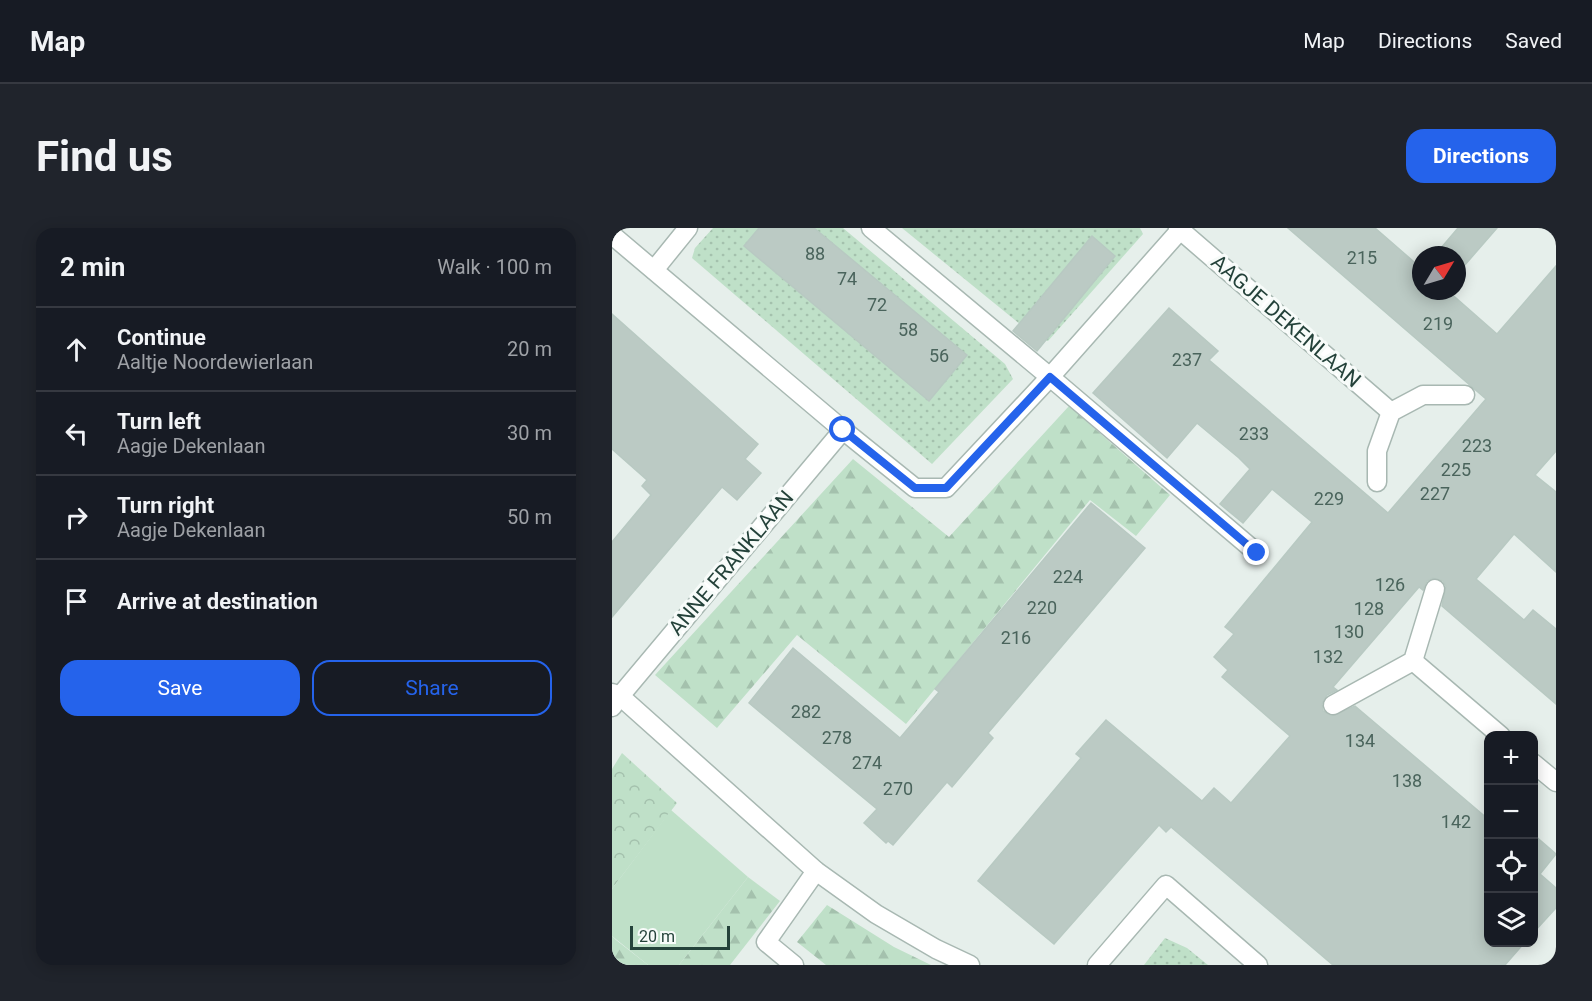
<!DOCTYPE html>
<html lang="en">
<head>
<meta charset="utf-8">
<style>
  :root { --surface:#171b24; --page:#20242c; --text:#f1f3f6; --muted:#9ea1a6; --line:#363941; --accent:#2563eb }
  body { margin:0; font-family:Roboto,sans-serif; background:var(--page); color:var(--text) }
  .controls { position:absolute; right:18px; bottom:18px; display:grid; overflow:hidden; border-radius:12px; box-shadow:0 3px 15px #0003 }
  .controls button { width:54px; height:54px; display:grid; place-items:center; padding:0; border:0; border-bottom:2px solid var(--line); background:var(--surface); color:var(--text); font:30px sans-serif }
  .compass { position:absolute; left:800px; top:18px; width:54px; height:54px; border-radius:50%; background:var(--surface); box-shadow:0 3px 15px #0003; rotate:52deg }
  .scale { position:absolute; left:18px; bottom:15px; width:100px; box-sizing:border-box; padding-left:6px; border:3px solid #24423a; border-top:0; font-size:16px; line-height:21px; white-space:nowrap; color:#24423a; -webkit-text-stroke:4px #f7fbf9; paint-order:stroke }
  .stop { position:absolute; width:18px; height:18px; margin:-14px; border:4px solid #2563eb; border-radius:50%; background:#fff }
  .stop.end { background:#2563eb; border-color:#fff; box-shadow:0 2px 6px #0008 }
  .list { margin:0; padding:0; list-style:none }
  h2 { display:flex; justify-content:space-between; align-items:center; height:78px; margin:0; padding:0 24px; font-size:26px }
  h2 small { font-size:20px; font-weight:400; color:var(--muted) }
  .list li { display:grid; grid-template-columns:39px 1fr auto; gap:18px; align-items:center; box-sizing:border-box; height:84px; padding:0 24px; border-top:2px solid var(--line) }
  .list b { display:block; font-size:22px; white-space:nowrap }
  .list p { margin:0; font-size:20px; white-space:nowrap; color:var(--muted) }
  .list em { font-size:20px; font-style:normal; color:var(--muted) }
  .actions { display:flex; gap:12px; padding:18px 24px }
  .actions a { flex:1; padding:14px 0; border:2px solid var(--accent); border-radius:18px; text-align:center; font-size:21px; color:var(--accent) }
  .actions .main { background:var(--accent); color:#fff }
  .icon { flex:none; width:33px; height:33px; fill:none; stroke:currentColor; stroke-width:2; stroke-linecap:round; stroke-linejoin:round }
  .map { position:relative; flex:none; width:944px; height:737px; overflow:hidden; border-radius:18px }
  header { display:flex; align-items:center; gap:36px; box-sizing:border-box; height:84px; padding:0 30px; background:var(--surface); border-bottom:2px solid var(--line) }
  header strong { font-size:28px }
  nav { display:flex; gap:33px; margin-inline-start:auto; font-size:21px }
  .intro { display:flex; align-items:center; justify-content:space-between; box-sizing:border-box; height:144px; padding:0 36px }
  h1 { margin:0; font-size:42px }
  .button { padding:15px 27px; border-radius:18px; background:var(--accent); color:#fff; font-size:21px; font-weight:700 }
  main { display:flex; gap:36px; padding:0 36px }
  aside { flex:1; background:var(--surface); border-radius:18px; box-shadow:0 3px 15px #0003 }
  .map>svg:first-child { display:block }
</style>
</head>
<body>
<header>
<strong>Map</strong>
<nav><a>Map</a><a>Directions</a><a>Saved</a></nav>
</header>
<div class="intro"><h1>Find us</h1><a class="button">Directions</a></div>
<main>
<aside>
<h2>2 min<small>Walk · 100 m</small></h2>
<ul class="list">
<li><svg class="icon" aria-label="ahead" viewBox="0 0 24 24"><path d="M12 20V5M6 11l6-6 6 6"/></svg><div><b>Continue</b><p>Aaltje Noordewierlaan</p></div><em>20 m</em></li>
<li><svg class="icon" aria-label="left" viewBox="0 0 24 24"><path d="M17 20v-9H6M10 6l-5 5 5 5"/></svg><div><b>Turn left</b><p>Aagje Dekenlaan</p></div><em>30 m</em></li>
<li><svg class="icon" aria-label="right" viewBox="0 0 24 24"><path d="M7 20v-9h11M14 6l5 5-5 5"/></svg><div><b>Turn right</b><p>Aagje Dekenlaan</p></div><em>50 m</em></li>
<li><svg class="icon" aria-label="arrive" viewBox="0 0 24 24"><path d="M6 21V4h12l-3 4 3 4H6"/></svg><div><b>Arrive at destination</b></div></li>
</ul>
<div class="actions"><a class="main">Save</a><a>Share</a></div>
</aside>
<div class="map">
<svg width="944" height="737" viewBox="0 0 944 737">
  <defs>
    <pattern id="grass-dots" width="8" height="8" patternUnits="userSpaceOnUse" patternTransform="scale(1.5)"><rect width="8" height="8" fill="#bfe0c8"/><path d="M2 2h.1M6 6h.1" fill="none" stroke="#a4c1ad" stroke-width="1.8" stroke-linecap="round"/></pattern>
    <pattern id="forest-firs" width="22" height="20" patternUnits="userSpaceOnUse" patternTransform="scale(1.5)"><rect width="22" height="20" fill="#bfe0c8"/><path d="M5 1l3.5 6h-7zM16 11l3.5 6h-7z" fill="#a4c1ad"/></pattern>
    <pattern id="park-crowns" width="20" height="18" patternUnits="userSpaceOnUse" patternTransform="scale(1.5)"><rect width="20" height="18" fill="#bfe0c8"/><path d="M2 6a3 3 0 1 1 6 0M12 15a3 3 0 1 1 6 0" fill="none" stroke="#a4c1ad"/></pattern>
  </defs>
  <rect width="100%" height="100%" fill="#e6efeb"/>
  <g fill="url(#grass-dots)">
    <path d="M 101,0 L 231,0 L 393,136 L 401,151 L 320,236 L 80,30 L 83,20 Z"/>
    <path d="M 290,0 L 528,0 L 531,6 L 436,113 L 425,110 Z"/>
    <path d="M 553,710 L 575,720 L 596,737 L 532,737 Z"/>
  </g>
  <g fill="url(#forest-firs)">
    <path d="M 457,178 L 558,267 L 524,308 L 478,272 L 294,496 L 185,407 L 105,500 L 43,447 L 241,231 L 337,309 Z"/>
    <path d="M 136,649 L 168,673 L 118,737 L 67,737 Z"/>
    <path d="M 215,677 L 282,719 L 319,737 L 214,737 L 185,714 Z"/>
    <path d="M 0,708 L 4,712 L 36,737 L 0,737 Z"/>
  </g>
  <path fill="url(#park-crowns)" d="M 10,525 L 65,575 L 0,661 L 0,541 Z"/>
  <path fill="#bfe0c8" d="M 59,582 L 136,649 L 67,737 L 36,737 L 0,708 L 0,661 Z"/>
  <g fill="#bbcac4" stroke="#b8c9c2" stroke-width="1.5">
    <path d="M 147,0 L 202,0 L 355,127 L 317,173 L 132,18 Z"/>
    <path d="M 676,0 L 763,0 L 809,40 L 809,63 L 836,63 L 885,106 L 944,38 L 944,223 L 923,247 L 944,264 L 944,344 L 902,306 L 864,351 L 912,392 L 921,382 L 944,401 L 944,476 L 830,378 L 834,358 L 831,353 L 821,350 L 815,353 L 811,362 L 807,359 L 721,459 L 725,462 L 715,467 L 710,476 L 711,483 L 720,488 L 743,478 L 876,591 L 876,714 L 913,714 L 893,737 L 721,737 L 559,599 L 554,604 L 547,597 L 442,716 L 366,653 L 469,530 L 464,526 L 494,492 L 590,573 L 602,560 L 619,575 L 678,508 L 610,449 L 616,442 L 602,429 L 622,406 L 613,399 L 700,294 L 660,261 L 631,295 L 608,276 L 638,241 L 627,230 L 585,195 L 555,230 L 481,165 L 557,80 L 606,123 L 597,132 L 776,285 L 874,171 Z"/>
    <path d="M 846,0 L 885,0 L 845,46 L 845,27 L 823,27 Z"/>
    <path d="M 480,8 L 503,28 L 425,123 L 401,103 Z"/>
    <path d="M 0,86 L 146,216 L 133,231 L 149,245 L 125,272 L 110,259 L 0,389 L 0,314 L 39,267 L 30,258 L 35,252 L 0,221 Z"/>
    <path d="M 479,275 L 533,320 L 376,505 L 381,510 L 340,559 L 335,554 L 281,617 L 276,613 L 274,615 L 252,595 L 265,581 L 137,475 L 181,420 L 288,510 L 327,464 L 323,461 Z"/>
    <path d="M 921,606 L 944,626 L 928,646 L 944,660 L 944,680 L 921,705 Z"/>
  </g>
  <g fill="none" stroke-linecap="round" stroke-linejoin="round">
    <g stroke="#a8b8b2" stroke-width="21">
      <g id="minor">
        <path d="M 259,0 L 438,149 L 645,325"/>
        <path d="M 566,0 L 779,184"/>
        <path d="M 0,7 L 231,202 L 303,260 L 334,260 L 438,149 L 570,0"/>
        <path d="M 42,42 L 76,0"/>
        <path d="M 765,254 L 765,223 L 779,184 L 811,167 L 853,167"/>
        <path d="M 801,433 L 889,508"/>
        <path d="M 0,465 L 8,468 L 204,643 L 264,686 L 324,721 L 358,737"/>
        <path d="M 721,477 L 801,433 L 823,361"/>
        <path d="M 0,479 L 8,468 L 231,202"/>
        <path d="M 921,535 L 944,554"/>
        <path d="M 182,737 L 154,714 L 204,643"/>
        <path d="M 485,737 L 554,657 L 646,737"/>
      </g>
    </g>
    <use href="#minor" stroke="#fff" stroke-width="18"/>
  </g>
  <g fill="none" stroke-linecap="round" stroke-linejoin="round">
    <path stroke="#2563eb" stroke-width="8" d="M 231,202 L 303,260 L 334,260 L 438,149 L 645,325"/>
  </g>
  <g text-anchor="middle" stroke-width="6" stroke-linejoin="round" paint-order="stroke">
    <g font-size="18" fill="#4a645c">
      <text x="203" y="32">88</text>
      <text x="750" y="36">215</text>
      <text x="235" y="57">74</text>
      <text x="265" y="83">72</text>
      <text x="826" y="102">219</text>
      <text x="296" y="108">58</text>
      <text x="327" y="134">56</text>
      <text x="575" y="138">237</text>
      <text x="642" y="212">233</text>
      <text x="865" y="224">223</text>
      <text x="844" y="248">225</text>
      <text x="823" y="272">227</text>
      <text x="717" y="277">229</text>
      <text x="456" y="355">224</text>
      <text x="778" y="363">126</text>
      <text x="430" y="386">220</text>
      <text x="757" y="387">128</text>
      <text x="737" y="410">130</text>
      <text x="404" y="416">216</text>
      <text x="716" y="435">132</text>
      <text x="194" y="490">282</text>
      <text x="225" y="516">278</text>
      <text x="748" y="519">134</text>
      <text x="255" y="541">274</text>
      <text x="795" y="559">138</text>
      <text x="286" y="567">270</text>
      <text x="844" y="600">142</text>
    </g>
    <g font-size="21" fill="#24423a" stroke="#f7fbf9">
      <text transform="translate(674 93) rotate(41)" y="7">AAGJE DEKENLAAN</text>
      <text transform="translate(119 335) rotate(-50)" y="7">ANNE FRANKLAAN</text>
    </g>
  </g>
</svg>
<div class="controls">
<button>+</button>
<button>−</button>
<button><svg class="icon" aria-label="locate" viewBox="0 0 24 24"><circle cx="12" cy="12" r="6"/><path d="M12 2v4M12 18v4M2 12h4M18 12h4"/></svg></button>
<button><svg class="icon" aria-label="layers" viewBox="0 0 24 24"><path d="M12 4l9 5-9 5-9-5zM3 14l9 5 9-5"/></svg></button>
</div>
<svg class="compass" viewBox="-18 -18 36 36"><path d="M0-13l5 13h-10z" fill="#e53935"/><path d="M0 13l5-13h-10z" fill="#9ea1a6"/></svg>
<div class="scale">20 m</div>
<div class="stop" style="left:231px;top:202px"></div>
<div class="stop end" style="left:645px;top:325px"></div>
</div>
</main>
</body>
</html>
